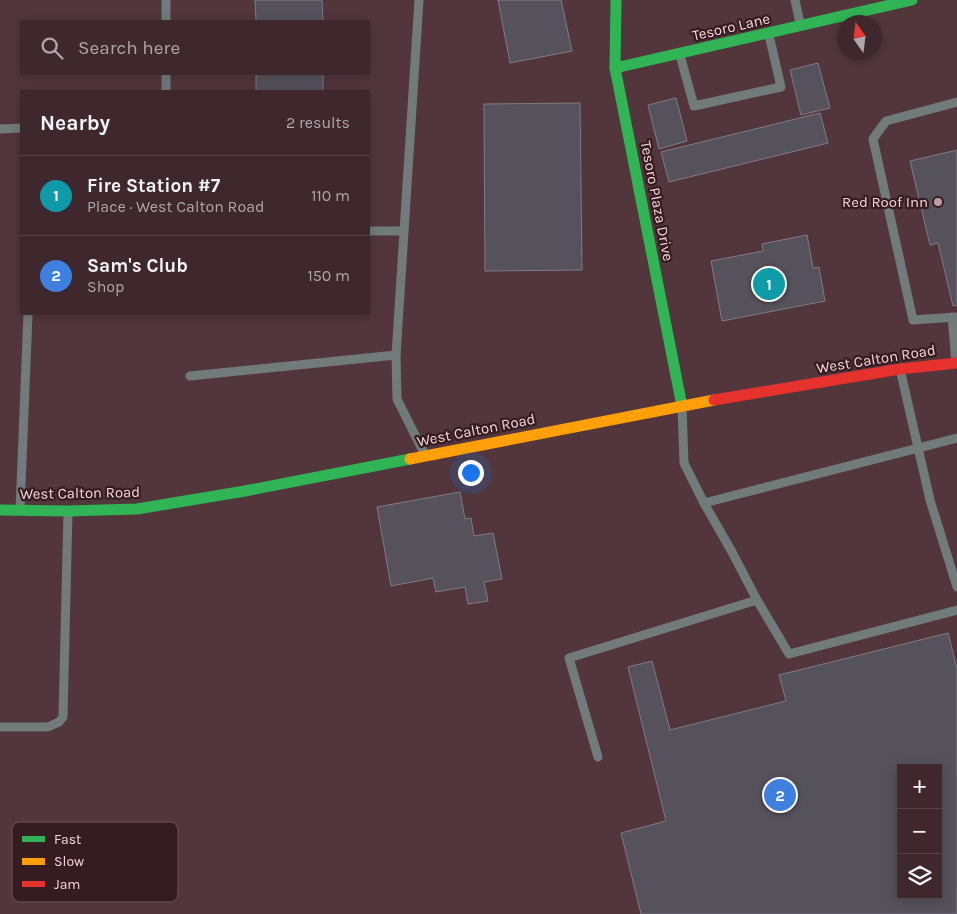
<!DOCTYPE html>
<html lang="en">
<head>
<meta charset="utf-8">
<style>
  :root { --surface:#3e282d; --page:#453035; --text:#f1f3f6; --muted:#ada6aa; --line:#574449; --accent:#bd9da2 }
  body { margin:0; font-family:Karla,sans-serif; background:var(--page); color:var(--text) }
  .controls { position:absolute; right:15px; bottom:15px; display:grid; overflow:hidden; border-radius:0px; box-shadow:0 2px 12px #0003 }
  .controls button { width:45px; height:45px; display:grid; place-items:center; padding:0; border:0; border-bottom:1px solid var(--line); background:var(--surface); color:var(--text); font:25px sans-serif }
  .compass { position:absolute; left:837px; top:15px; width:45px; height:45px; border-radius:50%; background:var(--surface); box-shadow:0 2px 12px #0003; rotate:346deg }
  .you { position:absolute; left:470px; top:472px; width:18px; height:18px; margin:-12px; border:4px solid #fff; border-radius:50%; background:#1a73e8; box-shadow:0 0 0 8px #1a73e833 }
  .badge { display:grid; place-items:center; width:32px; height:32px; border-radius:50%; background:var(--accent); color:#fff; font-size:16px; font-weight:700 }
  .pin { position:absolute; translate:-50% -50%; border:2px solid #fff; box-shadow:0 1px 5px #0006 }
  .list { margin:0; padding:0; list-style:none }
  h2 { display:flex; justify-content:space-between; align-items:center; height:65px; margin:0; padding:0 20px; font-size:21px }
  h2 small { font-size:16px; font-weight:400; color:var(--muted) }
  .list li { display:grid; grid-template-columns:32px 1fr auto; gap:15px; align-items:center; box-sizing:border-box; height:80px; padding:0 20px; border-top:1px solid var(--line) }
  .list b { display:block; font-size:19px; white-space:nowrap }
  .list p { margin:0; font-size:16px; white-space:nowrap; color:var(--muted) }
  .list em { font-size:16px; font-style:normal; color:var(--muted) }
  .icon { flex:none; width:28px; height:28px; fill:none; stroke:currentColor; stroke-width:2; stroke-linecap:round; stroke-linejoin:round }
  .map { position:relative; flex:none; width:957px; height:914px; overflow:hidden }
  .search { position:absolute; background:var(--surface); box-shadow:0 2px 12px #0003; left:20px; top:20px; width:350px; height:55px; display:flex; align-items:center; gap:12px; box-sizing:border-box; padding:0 18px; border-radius:0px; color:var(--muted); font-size:19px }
  .panel { position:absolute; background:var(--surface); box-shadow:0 2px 12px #0003; left:20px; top:90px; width:350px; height:225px; border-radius:0px }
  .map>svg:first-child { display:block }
</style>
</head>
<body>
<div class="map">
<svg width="957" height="914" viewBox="0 0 957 914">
  <rect width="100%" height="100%" fill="#52363c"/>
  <g fill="#56525c" stroke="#7f7b86" fill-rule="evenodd">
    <path d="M 255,0 L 322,0 L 323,21 L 256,21 Z"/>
    <path d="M 498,0 L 561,0 L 572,51 L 510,63 Z"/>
    <path d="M 818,63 L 830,108 L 801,115 L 790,70 Z"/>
    <rect x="256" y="74" width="67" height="17"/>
    <path d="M 676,98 L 687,141 L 659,149 L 648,105 Z"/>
    <path d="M 580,103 L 582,270 L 485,271 L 484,104 Z"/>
    <path d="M 820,113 L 828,143 L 669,182 L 661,152 Z"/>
    <path d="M 957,150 L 957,305 L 953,306 L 938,243 L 930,245 L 910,161 Z"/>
    <path d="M 807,235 L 813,268 L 819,267 L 825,301 L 722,321 L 711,261 L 763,251 L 762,244 Z"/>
    <path d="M 460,492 L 465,519 L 471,518 L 474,536 L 493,533 L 502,579 L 484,582 L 488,601 L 468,604 L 465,587 L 436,592 L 433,578 L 391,586 L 377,507 Z"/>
    <path d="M 948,633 L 957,669 L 957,914 L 641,914 L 621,833 L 666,821 L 628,667 L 652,661 L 670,730 L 786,701 L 779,675 ZM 901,768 L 938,768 L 938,895 L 901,895 Z"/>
  </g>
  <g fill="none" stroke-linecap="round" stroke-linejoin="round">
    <g stroke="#717b7a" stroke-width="9">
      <path d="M 166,0 L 166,21"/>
      <path d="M 419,0 L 396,355 L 397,399 L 424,453"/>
      <path d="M 795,0 L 800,23"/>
      <path d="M 680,55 L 694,106 L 781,87 L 769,35"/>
      <path d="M 166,74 L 166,91"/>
      <path d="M 957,102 L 886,121 L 873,139 L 913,320 L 957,317"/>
      <path d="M 0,129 L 21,128"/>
      <path d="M 369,231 L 404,231"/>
      <path d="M 952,317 L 956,362"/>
      <path d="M 900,369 L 930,500 L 957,587"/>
      <path d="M 190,376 L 396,355"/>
      <path d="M 682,408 L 684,463 L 704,503 L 732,552 L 757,600 L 789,654 L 957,610"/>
      <path d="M 704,503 L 957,438"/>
      <path d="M 20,510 L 28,314"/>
      <path d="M 0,727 L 48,727 L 59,722 L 63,717 L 68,512"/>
      <path d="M 598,757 L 569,658 L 757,600"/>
    </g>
    <g stroke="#30b455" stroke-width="11">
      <path d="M 616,0 L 615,68 L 682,406"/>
      <path d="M 615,68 L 912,0"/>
      <path d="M 0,510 L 68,511 L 137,509 L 245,491 L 410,459"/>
    </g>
    <path stroke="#ff9f0a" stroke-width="11" d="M 410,459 L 714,400"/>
    <path stroke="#e5322d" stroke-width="11" d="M 714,400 L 900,369 L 957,363"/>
  </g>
  <circle fill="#bd9da2" stroke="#341c21" stroke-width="2" cx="938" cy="202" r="5"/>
  <g text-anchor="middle" stroke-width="4.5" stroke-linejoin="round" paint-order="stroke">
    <g font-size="15" fill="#f6d4d9" stroke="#341c21">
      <text transform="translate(731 27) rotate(-13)" y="5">Tesoro Lane</text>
      <text transform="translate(657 201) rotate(79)" y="5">Tesoro Plaza Drive</text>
      <text transform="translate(876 359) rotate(-9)" y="5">West Calton Road</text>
      <text transform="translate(476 430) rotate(-11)" y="5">West Calton Road</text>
      <text transform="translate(80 493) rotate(-1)" y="5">West Calton Road</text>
    </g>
    <g font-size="15" fill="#f6d4d9" stroke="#341c21" text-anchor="end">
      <text x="928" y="207">Red Roof Inn</text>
    </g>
  </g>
  <rect x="12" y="822" width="166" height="80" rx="8" fill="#341c21" stroke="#6e5358" stroke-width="1"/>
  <rect x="22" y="836" width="23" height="6" fill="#30b455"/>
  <rect x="22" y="858" width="23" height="7" fill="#ff9f0a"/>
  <rect x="22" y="881" width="23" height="6" fill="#e5322d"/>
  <g font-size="14" fill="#f6d4d9">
    <text x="54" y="844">Fast</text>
    <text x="54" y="866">Slow</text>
    <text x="54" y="889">Jam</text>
  </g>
</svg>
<div class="controls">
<button>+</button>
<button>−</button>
<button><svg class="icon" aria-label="layers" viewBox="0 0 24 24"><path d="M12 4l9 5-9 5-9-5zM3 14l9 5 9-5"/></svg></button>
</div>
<svg class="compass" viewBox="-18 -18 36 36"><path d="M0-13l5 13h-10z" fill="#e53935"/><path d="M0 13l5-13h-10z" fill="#ada6aa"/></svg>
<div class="you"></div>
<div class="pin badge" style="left:769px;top:284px;background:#0f9aa8">1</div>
<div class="pin badge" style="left:780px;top:795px;background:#3f7fe0">2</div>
<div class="search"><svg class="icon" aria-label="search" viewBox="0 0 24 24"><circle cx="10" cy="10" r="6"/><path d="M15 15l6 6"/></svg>Search here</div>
<section class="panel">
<h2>Nearby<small>2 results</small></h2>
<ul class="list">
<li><span class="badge" style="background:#0f9aa8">1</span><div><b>Fire Station #7</b><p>Place · West Calton Road</p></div><em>110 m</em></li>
<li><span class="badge" style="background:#3f7fe0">2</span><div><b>Sam's Club</b><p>Shop</p></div><em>150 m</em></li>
</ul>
</section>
</div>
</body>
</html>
